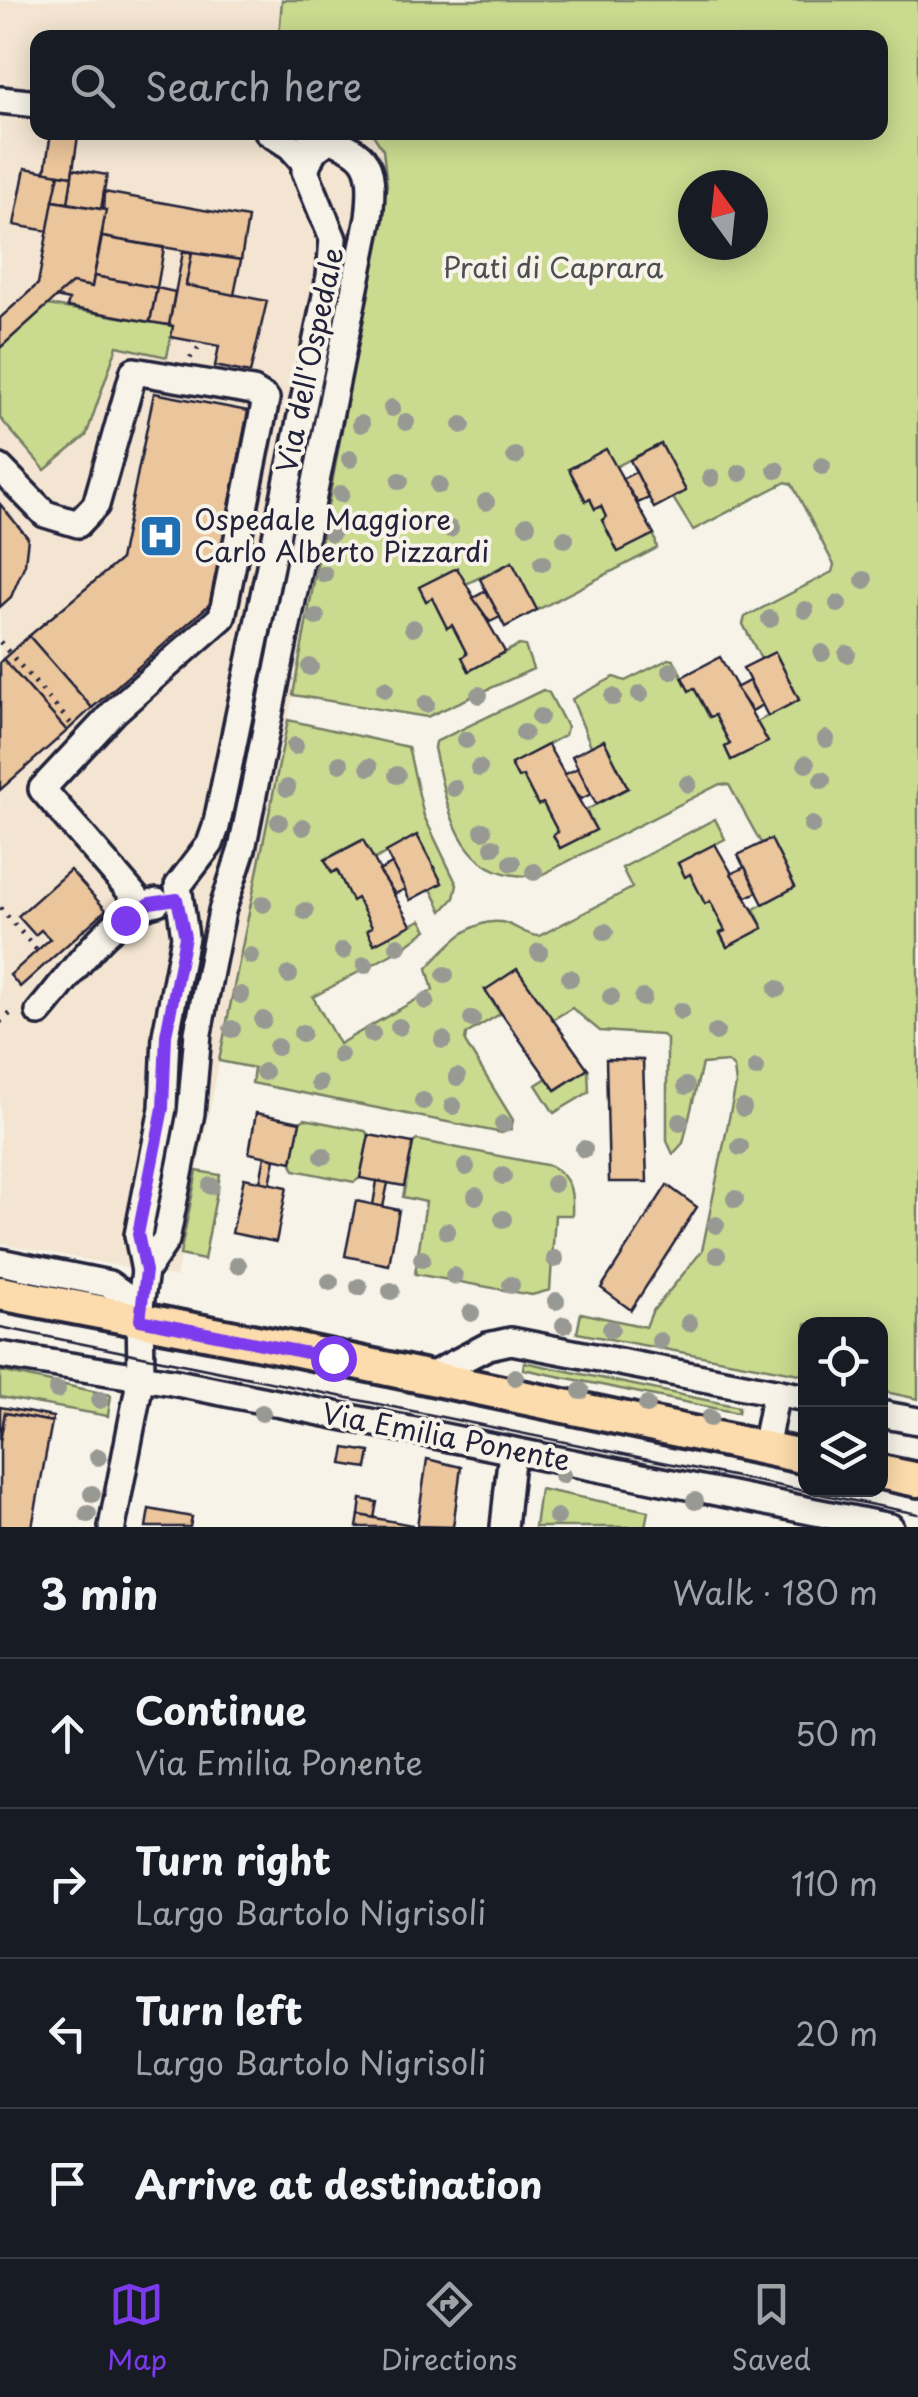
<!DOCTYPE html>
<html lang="en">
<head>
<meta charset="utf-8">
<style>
  :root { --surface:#171b24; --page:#20242c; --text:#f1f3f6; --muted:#9ea1a6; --line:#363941; --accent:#7c3aed }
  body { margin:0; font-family:"Playpen Sans",sans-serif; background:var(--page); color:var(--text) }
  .controls { position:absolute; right:30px; bottom:30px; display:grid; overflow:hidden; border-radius:20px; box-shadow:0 5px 25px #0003 }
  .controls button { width:90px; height:90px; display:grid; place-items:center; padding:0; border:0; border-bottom:2px solid var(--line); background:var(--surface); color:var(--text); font:50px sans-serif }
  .compass { position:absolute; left:678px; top:170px; width:90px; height:90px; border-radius:50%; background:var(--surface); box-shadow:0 5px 25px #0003; rotate:345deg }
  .stop { position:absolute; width:30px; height:30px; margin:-22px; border:8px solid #7c3aed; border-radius:50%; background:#fff }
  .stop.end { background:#7c3aed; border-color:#fff; box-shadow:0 2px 10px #0008 }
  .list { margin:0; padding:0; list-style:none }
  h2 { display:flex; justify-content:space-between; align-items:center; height:130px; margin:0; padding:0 40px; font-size:42px }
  h2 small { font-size:32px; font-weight:400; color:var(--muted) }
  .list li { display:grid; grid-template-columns:65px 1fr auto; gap:30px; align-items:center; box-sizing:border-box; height:150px; padding:0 40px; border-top:2px solid var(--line) }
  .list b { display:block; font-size:38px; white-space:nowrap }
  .list p { margin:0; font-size:32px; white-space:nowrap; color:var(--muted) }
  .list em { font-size:32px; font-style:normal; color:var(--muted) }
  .icon { flex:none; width:55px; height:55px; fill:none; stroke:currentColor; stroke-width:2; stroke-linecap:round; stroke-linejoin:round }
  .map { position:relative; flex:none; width:918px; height:1527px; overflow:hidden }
  .search { position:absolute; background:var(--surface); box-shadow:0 5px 25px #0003; left:30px; right:30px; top:30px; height:110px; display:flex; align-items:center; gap:25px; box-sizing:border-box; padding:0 35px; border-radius:20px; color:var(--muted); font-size:38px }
  .sheet { height:730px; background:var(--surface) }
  nav { display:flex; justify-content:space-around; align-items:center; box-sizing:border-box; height:140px; border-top:2px solid var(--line); background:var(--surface); font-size:28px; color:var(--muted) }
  nav a { display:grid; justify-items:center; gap:5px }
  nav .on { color:var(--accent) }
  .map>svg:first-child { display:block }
</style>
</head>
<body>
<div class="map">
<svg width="918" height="1527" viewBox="0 0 918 1527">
  <rect width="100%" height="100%" fill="#f7f3e8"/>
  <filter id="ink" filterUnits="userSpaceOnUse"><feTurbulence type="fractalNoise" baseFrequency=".01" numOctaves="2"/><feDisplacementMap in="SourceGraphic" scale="20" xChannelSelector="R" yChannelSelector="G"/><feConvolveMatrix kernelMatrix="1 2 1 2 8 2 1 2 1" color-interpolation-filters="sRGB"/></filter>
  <g filter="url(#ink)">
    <path fill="#f3e5d1" d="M 0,0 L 282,0 L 279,37 L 38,38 L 38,132 L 372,133 L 383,150 L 386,169 L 387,185 L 293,695 L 176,1277 L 0,1243 Z"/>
    <g fill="#cadb8f" stroke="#767e65" stroke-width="2.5" fill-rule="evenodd">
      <path d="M 282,0 L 918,0 L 918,1399 L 881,1391 L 880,1324 L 806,1324 L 805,1375 L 577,1333 L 581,1313 L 646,1327 L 652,1312 L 702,1251 L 736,1084 L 734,1068 L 728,1062 L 702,1064 L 683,1143 L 673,1154 L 667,1141 L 667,1039 L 662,1035 L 600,1031 L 572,1008 L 550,1021 L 485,990 L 500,1014 L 466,1034 L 465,1042 L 513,1120 L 511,1129 L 502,1133 L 252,1083 L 254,1068 L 219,1061 L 288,720 L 408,747 L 424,816 L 457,885 L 454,898 L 442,911 L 431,889 L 442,883 L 417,836 L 373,860 L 362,840 L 325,859 L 332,873 L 337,870 L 352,900 L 357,898 L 372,927 L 367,930 L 374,943 L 421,920 L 427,930 L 401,949 L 313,997 L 339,1044 L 433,990 L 427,968 C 446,948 470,918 501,922 C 515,924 525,936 539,936 L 632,888 L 622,868 L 715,819 L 725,839 L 678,864 L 685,876 L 690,874 L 705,903 L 710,901 L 725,931 L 720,934 L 727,947 L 763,928 L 754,909 L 795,887 L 771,839 L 761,843 L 729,785 L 720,784 L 541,875 C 459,885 448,811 434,748 L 435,742 L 543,690 L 549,693 L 567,727 L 565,735 L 511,765 L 518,778 L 523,776 L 538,805 L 543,803 L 558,832 L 553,835 L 560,848 L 596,830 L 586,810 L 628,788 L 604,741 L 591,746 L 572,699 L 614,677 L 625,681 L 669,659 L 674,660 L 689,690 L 694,688 L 709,717 L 715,715 L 730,744 L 725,747 L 731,760 L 767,741 L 757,722 L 799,699 L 775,652 L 761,659 L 743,624 L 745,617 L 832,572 L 834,565 L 792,484 L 786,482 L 693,530 L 673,498 L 686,491 L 661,444 L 615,467 L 606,450 L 569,469 L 585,501 L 590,499 L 595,509 L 601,506 L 606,517 L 602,520 L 618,551 L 654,534 L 657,548 L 537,610 L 512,562 L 466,584 L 457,568 L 420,587 L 426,601 L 432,598 L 447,627 L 452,625 L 467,654 L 469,670 L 519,645 L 525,646 L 533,669 L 427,717 L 293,695 L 387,185 L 383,150 L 372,133 L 880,132 L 880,38 L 279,37 ZM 693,185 L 753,185 L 753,245 L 693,245 Z"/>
      <path d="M 48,305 L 173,326 L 167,357 L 117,346 L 86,436 L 45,470 L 0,418 L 0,348 Z"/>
      <path d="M 588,1069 L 589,1092 L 554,1113 L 536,1085 L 547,1078 L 556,1090 Z"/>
      <path d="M 305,1119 L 365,1131 L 369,1135 L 360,1178 L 354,1182 L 294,1170 L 292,1162 L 300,1122 Z"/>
      <path d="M 417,1140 L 551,1166 C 572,1178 573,1193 572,1215 L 555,1215 L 550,1290 L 532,1295 L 415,1274 L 426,1202 L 403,1197 L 413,1143 Z"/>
      <path d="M 197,1171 L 220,1175 L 204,1260 L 180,1255 Z"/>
      <path d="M 524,1362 L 739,1407 L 738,1413 L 523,1369 Z"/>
      <path d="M 0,1371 L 111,1395 L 108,1416 L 0,1397 Z"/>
      <path d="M 540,1489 L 648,1511 L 645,1527 L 535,1527 Z"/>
    </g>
    <g fill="#ebc59b" stroke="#22223b" stroke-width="2.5">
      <path d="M 51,132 L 78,136 L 72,176 L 45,172 Z"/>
      <path d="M 25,168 L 59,174 L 48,231 L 14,225 Z"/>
      <path d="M 73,169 L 107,175 L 101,209 L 68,203 Z"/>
      <path d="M 59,174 L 72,176 L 68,203 L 53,201 Z"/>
      <path d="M 104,192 L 248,218 L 241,260 L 102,237 Z"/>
      <path d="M 53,201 L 106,210 L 92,287 L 72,283 L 0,348 L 0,318 L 38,284 Z"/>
      <path d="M 102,237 L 164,248 L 157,288 L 94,276 Z"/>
      <path d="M 183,252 L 192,253 L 186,285 L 267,301 L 250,373 L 215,366 L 219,346 L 171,337 L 173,326 L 169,325 Z"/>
      <path d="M 192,253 L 241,260 L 234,295 L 186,285 Z"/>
      <path d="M 94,276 L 157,288 L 150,322 L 67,307 L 69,300 L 56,297 L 72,283 L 92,287 Z"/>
      <path d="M 157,288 L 175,292 L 169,325 L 150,322 Z"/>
      <path d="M 154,393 L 248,411 L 210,604 L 92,708 L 29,636 L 120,560 Z"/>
      <path d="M 661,444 L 686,491 L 654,508 L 630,460 Z"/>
      <path d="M 606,449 L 654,534 L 618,552 L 602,520 L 606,517 L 601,506 L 595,509 L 590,499 L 586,501 L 569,469 Z"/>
      <path d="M 636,472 L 649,498 L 638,503 L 622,479 Z"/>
      <path d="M 0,504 L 28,538 L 25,564 L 11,597 L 0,607 Z"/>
      <path d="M 512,562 L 537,610 L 505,627 L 480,579 Z"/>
      <path d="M 457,568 L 505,652 L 469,671 L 462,657 L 467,654 L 452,625 L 447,628 L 432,598 L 426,601 L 419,587 Z"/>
      <path d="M 486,591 L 500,617 L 490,622 L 473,598 Z"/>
      <path d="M 29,636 L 92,708 L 67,731 L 3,659 Z"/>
      <path d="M 775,652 L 799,700 L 768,716 L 743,668 Z"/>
      <path d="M 720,657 L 768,742 L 731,760 L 725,747 L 730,744 L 715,715 L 710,717 L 694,688 L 689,691 L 682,677 Z"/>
      <path d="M 3,659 L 67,731 L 0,790 L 0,662 Z"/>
      <path d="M 749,681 L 762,705 L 752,711 L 736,688 Z"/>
      <path d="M 604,740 L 628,788 L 596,804 L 572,756 Z"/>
      <path d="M 548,745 L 596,830 L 560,848 L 553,835 L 558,832 L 543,803 L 538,805 L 523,776 L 518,778 L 511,764 Z"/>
      <path d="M 578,768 L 591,794 L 581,799 L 564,775 Z"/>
      <path d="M 417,835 L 442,883 L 410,900 L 386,852 Z"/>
      <path d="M 771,839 L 795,887 L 763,904 L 738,855 Z"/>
      <path d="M 363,840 L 411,925 L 374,944 L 367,930 L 372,927 L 357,898 L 352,901 L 337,870 L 332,873 L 325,860 Z"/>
      <path d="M 715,844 L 763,928 L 727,947 L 720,933 L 725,931 L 710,901 L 705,904 L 690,874 L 685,877 L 678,863 Z"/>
      <path d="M 392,864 L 405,889 L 395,894 L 379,871 Z"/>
      <path d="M 745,867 L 757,892 L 747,897 L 731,874 Z"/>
      <path d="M 70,870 L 106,910 L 20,987 L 10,975 L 50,939 L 41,930 L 35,935 L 18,916 Z"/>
      <path d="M 517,969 L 588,1069 L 555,1090 L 485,990 Z"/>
      <path d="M 606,1059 L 643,1060 L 647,1182 L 609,1182 Z"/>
      <path d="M 256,1113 L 300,1122 L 292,1162 L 249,1153 Z"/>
      <path d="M 369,1135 L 413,1143 L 404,1186 L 360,1178 Z"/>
      <path d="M 265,1156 L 275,1159 L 270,1184 L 260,1182 Z"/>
      <path d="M 244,1178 L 287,1187 L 276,1242 L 232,1233 Z"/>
      <path d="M 377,1181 L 388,1183 L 383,1207 L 373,1205 Z"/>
      <path d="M 667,1185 L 697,1207 L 631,1310 L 601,1288 Z"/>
      <path d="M 356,1201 L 399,1210 L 389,1265 L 345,1256 Z"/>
      <path d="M 0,1407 L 53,1417 L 52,1422 L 5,1413 L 0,1442 Z"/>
      <path d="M 5,1413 L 52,1422 L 32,1527 L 0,1527 L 0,1442 Z"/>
      <path d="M 345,1448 L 370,1452 L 367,1468 L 342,1464 Z"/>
      <path d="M 427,1459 L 461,1467 L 453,1527 L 417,1526 Z"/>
      <path d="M 361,1499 L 377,1502 L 374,1518 L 359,1515 Z"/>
      <path d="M 149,1509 L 192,1517 L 190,1527 L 146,1527 Z"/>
      <path d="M 359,1515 L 412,1525 L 412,1527 L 357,1527 Z"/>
    </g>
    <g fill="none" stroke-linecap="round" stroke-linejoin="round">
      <g stroke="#22223b" stroke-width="32">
        <g id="minor">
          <path d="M 0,100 L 38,104"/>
          <path d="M 268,132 L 290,146 L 306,164"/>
          <path d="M 0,468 L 45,514 L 78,524 L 96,505 L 134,371 L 253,391 L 266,399 L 222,617 L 115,711 L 42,789 L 143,906"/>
          <path d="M 39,1012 C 68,979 112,911 157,902"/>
          <path d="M 0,1262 L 109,1284 L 140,1306"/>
          <path d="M 145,1271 L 138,1235 L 163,1108 L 166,1035 L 185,937 L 178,886 L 210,844 L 216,827 L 330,276 L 333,239 L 305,171 L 313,151 L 330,139"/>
          <path d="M 0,1355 L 172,1382 L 890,1527"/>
          <path d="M 425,1379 L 488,1346 L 511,1341 L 806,1398"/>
          <path d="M 880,1414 L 918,1421"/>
          <path d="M 765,1448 L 776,1392"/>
          <path d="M 112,1527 L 141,1376 L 140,1306 L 145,1271 L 166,1240 L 191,1113 L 198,1033 L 222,911 L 242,849 L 369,218 C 376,156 365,152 310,132"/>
          <path d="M 504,1527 L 512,1451"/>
        </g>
      </g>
      <g stroke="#22223b" stroke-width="40">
        <g id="major">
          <path d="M 0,1293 L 298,1350 L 806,1457"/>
          <path d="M 880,1472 L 918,1480"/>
        </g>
      </g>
      <g stroke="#22223b" stroke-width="5" stroke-dasharray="2.5 8" stroke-linecap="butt">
        <path d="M 190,358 L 200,346"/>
        <path d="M 0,642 L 72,725"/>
        <path d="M 0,908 L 37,950"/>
        <path d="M 0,1022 L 11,1013 L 17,1015"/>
      </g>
      <use href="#minor" stroke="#f7f3e8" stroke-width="25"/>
      <use href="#major" stroke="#fcdcac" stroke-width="32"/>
      <path stroke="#22223b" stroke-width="2.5" d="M 0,1327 L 918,1514"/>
    </g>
    <g fill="#999994">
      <circle cx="392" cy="408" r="9"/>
      <circle cx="406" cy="422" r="9"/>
      <circle cx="361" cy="424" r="9"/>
      <circle cx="462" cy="425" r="9"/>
      <circle cx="515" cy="456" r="9"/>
      <circle cx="350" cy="459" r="9"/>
      <circle cx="822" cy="466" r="9"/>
      <circle cx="776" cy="470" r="9"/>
      <circle cx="740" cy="473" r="9"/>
      <circle cx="711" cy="478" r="9"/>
      <circle cx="400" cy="481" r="9"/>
      <circle cx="439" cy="485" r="9"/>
      <circle cx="341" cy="494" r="9"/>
      <circle cx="486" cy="502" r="9"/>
      <circle cx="527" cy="525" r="9"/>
      <circle cx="450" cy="529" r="9"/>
      <circle cx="332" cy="533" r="9"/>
      <circle cx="565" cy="539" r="9"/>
      <circle cx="542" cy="563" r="9"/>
      <circle cx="324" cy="574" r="9"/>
      <circle cx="864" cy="580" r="9"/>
      <circle cx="838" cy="604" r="9"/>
      <circle cx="805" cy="610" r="9"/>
      <circle cx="316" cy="617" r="9"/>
      <circle cx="770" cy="619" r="9"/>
      <circle cx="413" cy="628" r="9"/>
      <circle cx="822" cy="653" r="9"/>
      <circle cx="847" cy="654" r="9"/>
      <circle cx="310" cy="667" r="9"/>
      <circle cx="671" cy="671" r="9"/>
      <circle cx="385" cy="689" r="9"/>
      <circle cx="640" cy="694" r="9"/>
      <circle cx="479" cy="695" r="9"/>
      <circle cx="613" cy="697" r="9"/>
      <circle cx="426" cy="704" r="9"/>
      <circle cx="540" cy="717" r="9"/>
      <circle cx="524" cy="733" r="9"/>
      <circle cx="826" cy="739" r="9"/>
      <circle cx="466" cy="740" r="9"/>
      <circle cx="295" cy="746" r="9"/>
      <circle cx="340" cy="764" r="9"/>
      <circle cx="806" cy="764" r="9"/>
      <circle cx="369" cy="767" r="9"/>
      <circle cx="479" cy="768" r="9"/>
      <circle cx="397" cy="775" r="9"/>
      <circle cx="822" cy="780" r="9"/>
      <circle cx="688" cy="784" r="9"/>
      <circle cx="287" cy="788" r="9"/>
      <circle cx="454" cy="788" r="9"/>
      <circle cx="279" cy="822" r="9"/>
      <circle cx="812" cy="825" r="9"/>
      <circle cx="303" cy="827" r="9"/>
      <circle cx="483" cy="831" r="9"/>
      <circle cx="493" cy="847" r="9"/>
      <circle cx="512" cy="863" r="9"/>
      <circle cx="534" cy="872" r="9"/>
      <circle cx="263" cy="904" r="9"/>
      <circle cx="305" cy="911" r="9"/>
      <circle cx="605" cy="932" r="9"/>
      <circle cx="398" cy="946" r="9"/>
      <circle cx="343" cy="951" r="9"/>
      <circle cx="539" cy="952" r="9"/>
      <circle cx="251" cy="956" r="9"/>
      <circle cx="365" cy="965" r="9"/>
      <circle cx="289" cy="975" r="9"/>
      <circle cx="445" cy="975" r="9"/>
      <circle cx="570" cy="978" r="9"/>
      <circle cx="777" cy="989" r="9"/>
      <circle cx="241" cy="995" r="9"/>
      <circle cx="611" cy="997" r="9"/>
      <circle cx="643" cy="998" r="9"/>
      <circle cx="426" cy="1001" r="9"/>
      <circle cx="681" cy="1011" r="9"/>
      <circle cx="472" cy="1019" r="9"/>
      <circle cx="263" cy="1020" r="9"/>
      <circle cx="399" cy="1027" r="9"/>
      <circle cx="232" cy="1029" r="9"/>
      <circle cx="716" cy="1032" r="9"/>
      <circle cx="302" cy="1033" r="9"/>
      <circle cx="372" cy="1034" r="9"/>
      <circle cx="443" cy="1040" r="9"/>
      <circle cx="277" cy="1047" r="9"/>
      <circle cx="340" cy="1055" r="9"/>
      <circle cx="756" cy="1068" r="9"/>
      <circle cx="264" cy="1072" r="9"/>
      <circle cx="457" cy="1077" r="9"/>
      <circle cx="319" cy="1083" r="9"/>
      <circle cx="686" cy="1086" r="9"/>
      <circle cx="423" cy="1101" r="9"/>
      <circle cx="453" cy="1106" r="9"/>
      <circle cx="743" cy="1108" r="9"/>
      <circle cx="680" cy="1122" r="9"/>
      <circle cx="503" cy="1124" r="9"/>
      <circle cx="740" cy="1147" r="9"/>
      <circle cx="584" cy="1149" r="9"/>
      <circle cx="323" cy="1156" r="9"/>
      <circle cx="466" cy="1167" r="9"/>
      <circle cx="503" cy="1176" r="9"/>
      <circle cx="554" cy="1184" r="9"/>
      <circle cx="211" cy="1186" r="9"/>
      <circle cx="476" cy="1196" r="9"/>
      <circle cx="735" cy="1199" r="9"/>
      <circle cx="503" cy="1219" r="9"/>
      <circle cx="716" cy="1225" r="9"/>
      <circle cx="447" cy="1231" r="9"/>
      <circle cx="717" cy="1255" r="9"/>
      <circle cx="422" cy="1259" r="9"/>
      <circle cx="555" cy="1259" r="9"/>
      <circle cx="238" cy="1265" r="9"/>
      <circle cx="454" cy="1276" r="9"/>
      <circle cx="330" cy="1282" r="9"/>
      <circle cx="511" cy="1285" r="9"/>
      <circle cx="359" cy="1287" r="9"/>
      <circle cx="391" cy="1291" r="9"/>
      <circle cx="556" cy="1301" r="9"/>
      <circle cx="471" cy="1313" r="9"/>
      <circle cx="689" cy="1323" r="9"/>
      <circle cx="564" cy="1325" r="9"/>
      <circle cx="611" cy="1329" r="9"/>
      <circle cx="660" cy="1341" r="9"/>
      <circle cx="515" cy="1377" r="9"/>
      <circle cx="57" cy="1390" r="9"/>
      <circle cx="581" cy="1391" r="9"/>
      <circle cx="100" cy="1400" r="9"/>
      <circle cx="647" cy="1405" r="9"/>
      <circle cx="262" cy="1413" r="9"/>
      <circle cx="710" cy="1418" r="9"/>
      <circle cx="98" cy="1457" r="9"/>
      <circle cx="562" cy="1475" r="9"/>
      <circle cx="92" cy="1494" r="9"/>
      <circle cx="695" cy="1501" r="9"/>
      <circle cx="88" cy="1514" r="9"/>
      <circle cx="557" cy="1517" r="9"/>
    </g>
  </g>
  <g fill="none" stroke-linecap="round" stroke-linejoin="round" filter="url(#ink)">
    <path stroke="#7c3aed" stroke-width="12" d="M 125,920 L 150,903 L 177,899 L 185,937 L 166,1035 L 163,1108 L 138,1234 L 146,1271 L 140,1320 L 333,1358"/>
  </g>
  <defs>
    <g id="hospital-square" transform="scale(2.25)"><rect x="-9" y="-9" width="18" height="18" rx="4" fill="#1f6fb2" stroke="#f7f3e8"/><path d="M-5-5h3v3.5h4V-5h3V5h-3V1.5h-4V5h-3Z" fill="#fff"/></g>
  </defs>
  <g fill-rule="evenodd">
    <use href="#hospital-square" x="161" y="536"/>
  </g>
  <g text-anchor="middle" stroke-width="8" stroke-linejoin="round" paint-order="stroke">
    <g font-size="28" fill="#4c5050" stroke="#f7f3e8">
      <text x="553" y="278">Prati di Caprara</text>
    </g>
    <g font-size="28" fill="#22223b" stroke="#f7f3e8">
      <text transform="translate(310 360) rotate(-78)" y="10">Via dell'Ospedale</text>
      <text transform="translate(446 1437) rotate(11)" y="10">Via Emilia Ponente</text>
    </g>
    <g font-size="28" fill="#22223b" stroke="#f7f3e8" text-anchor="start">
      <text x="194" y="530">Ospedale Maggiore<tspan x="194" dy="32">Carlo Alberto Pizzardi</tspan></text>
    </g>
  </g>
</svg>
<div class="controls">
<button><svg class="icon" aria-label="locate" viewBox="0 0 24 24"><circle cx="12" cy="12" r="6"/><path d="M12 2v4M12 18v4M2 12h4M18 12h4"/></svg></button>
<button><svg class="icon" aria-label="layers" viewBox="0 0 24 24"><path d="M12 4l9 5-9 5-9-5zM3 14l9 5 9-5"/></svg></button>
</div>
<svg class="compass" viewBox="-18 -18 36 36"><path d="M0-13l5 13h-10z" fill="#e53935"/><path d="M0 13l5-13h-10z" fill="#9ea1a6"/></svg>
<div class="stop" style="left:333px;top:1358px"></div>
<div class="stop end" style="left:125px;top:920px"></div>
<div class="search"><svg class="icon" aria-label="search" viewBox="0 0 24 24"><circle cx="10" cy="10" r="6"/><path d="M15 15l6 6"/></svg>Search here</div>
</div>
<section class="sheet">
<h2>3 min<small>Walk · 180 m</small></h2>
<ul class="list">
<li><svg class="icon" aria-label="ahead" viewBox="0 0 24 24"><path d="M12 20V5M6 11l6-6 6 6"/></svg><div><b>Continue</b><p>Via Emilia Ponente</p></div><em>50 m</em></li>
<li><svg class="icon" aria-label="right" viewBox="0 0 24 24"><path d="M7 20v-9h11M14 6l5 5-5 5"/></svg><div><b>Turn right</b><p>Largo Bartolo Nigrisoli</p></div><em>110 m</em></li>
<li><svg class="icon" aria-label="left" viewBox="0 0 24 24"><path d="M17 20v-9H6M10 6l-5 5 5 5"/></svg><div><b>Turn left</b><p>Largo Bartolo Nigrisoli</p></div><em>20 m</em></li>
<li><svg class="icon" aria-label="arrive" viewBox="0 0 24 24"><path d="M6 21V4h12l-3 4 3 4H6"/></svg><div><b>Arrive at destination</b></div></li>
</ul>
</section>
<nav>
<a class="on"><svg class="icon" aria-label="map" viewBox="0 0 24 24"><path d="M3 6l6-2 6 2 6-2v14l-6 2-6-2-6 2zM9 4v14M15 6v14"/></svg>Map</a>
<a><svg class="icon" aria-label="directions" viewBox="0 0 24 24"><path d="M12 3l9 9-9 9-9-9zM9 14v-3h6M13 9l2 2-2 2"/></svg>Directions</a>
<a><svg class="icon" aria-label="saved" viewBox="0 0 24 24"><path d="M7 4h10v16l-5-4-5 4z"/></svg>Saved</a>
</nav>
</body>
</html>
